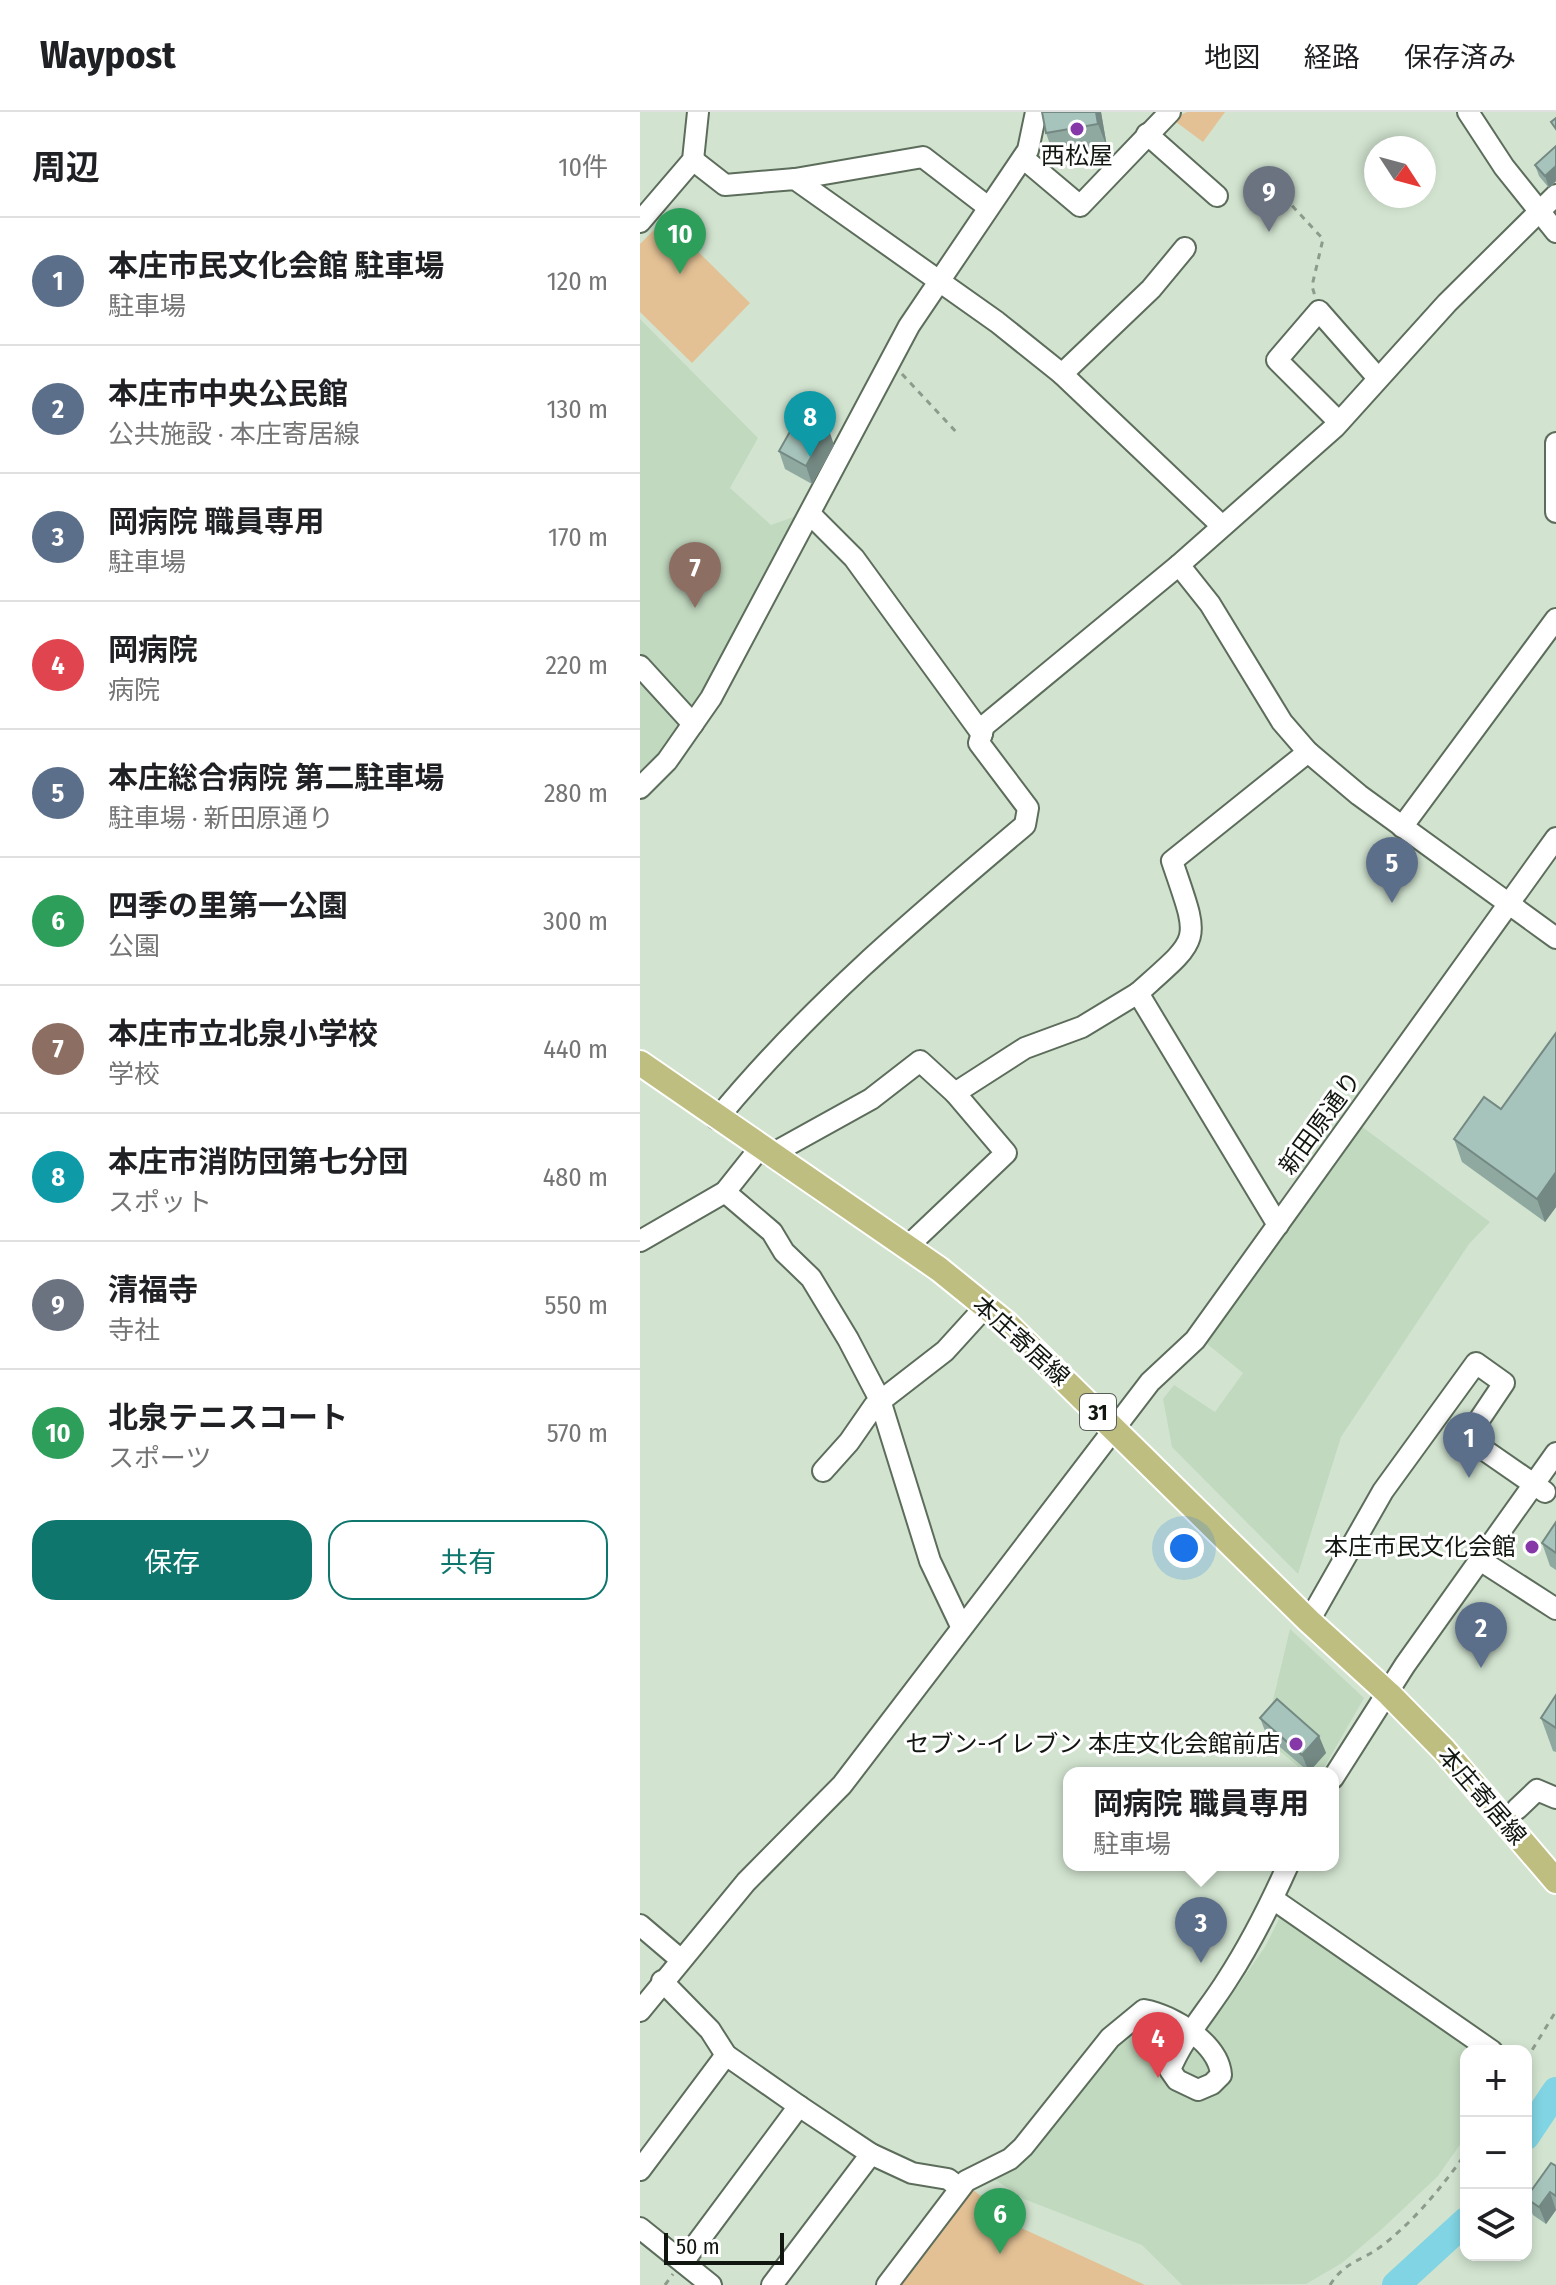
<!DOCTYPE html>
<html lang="ja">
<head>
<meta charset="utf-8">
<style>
  :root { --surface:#fff; --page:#f6f6f6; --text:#202124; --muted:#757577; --line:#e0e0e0; --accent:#0f766e }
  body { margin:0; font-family:"Fira Sans Condensed","Noto Sans JP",sans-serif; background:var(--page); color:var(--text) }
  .controls { position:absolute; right:24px; bottom:24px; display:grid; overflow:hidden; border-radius:16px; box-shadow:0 4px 12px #0003 }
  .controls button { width:72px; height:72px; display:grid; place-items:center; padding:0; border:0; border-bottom:2px solid var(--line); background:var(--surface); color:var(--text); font:40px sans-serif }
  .compass { position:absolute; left:724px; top:24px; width:72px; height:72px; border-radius:50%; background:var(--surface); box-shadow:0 4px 12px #0003; rotate:126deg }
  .scale { position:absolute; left:24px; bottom:20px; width:120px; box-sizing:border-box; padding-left:8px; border:4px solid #111710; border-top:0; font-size:22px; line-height:28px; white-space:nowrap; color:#111710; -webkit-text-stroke:6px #fff; paint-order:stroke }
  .you { position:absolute; left:544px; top:1436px; width:28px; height:28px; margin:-20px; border:6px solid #fff; border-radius:50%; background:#1a73e8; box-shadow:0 0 0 12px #1a73e833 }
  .badge { display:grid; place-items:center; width:52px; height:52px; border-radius:50%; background:var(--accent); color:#fff; font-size:26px; font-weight:700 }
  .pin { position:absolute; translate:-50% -66px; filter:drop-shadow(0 2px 4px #0008) }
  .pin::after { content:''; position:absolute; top:42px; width:28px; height:24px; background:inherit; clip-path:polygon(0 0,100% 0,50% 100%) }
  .popup { position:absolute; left:423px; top:1655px; width:276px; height:104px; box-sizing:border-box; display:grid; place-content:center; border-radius:16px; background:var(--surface); filter:drop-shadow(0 2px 6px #0005); font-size:26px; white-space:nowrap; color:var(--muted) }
  .popup b { font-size:30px; color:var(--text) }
  .popup::after { content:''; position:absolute; left:50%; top:100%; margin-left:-16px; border:16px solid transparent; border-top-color:var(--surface) }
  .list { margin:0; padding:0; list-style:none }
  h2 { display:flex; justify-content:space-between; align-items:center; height:104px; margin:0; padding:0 32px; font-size:34px }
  h2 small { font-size:26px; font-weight:400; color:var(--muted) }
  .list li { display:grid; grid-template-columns:52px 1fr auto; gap:24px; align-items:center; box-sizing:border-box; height:128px; padding:0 32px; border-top:2px solid var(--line) }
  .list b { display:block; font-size:30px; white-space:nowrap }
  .list p { margin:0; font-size:26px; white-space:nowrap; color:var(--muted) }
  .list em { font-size:26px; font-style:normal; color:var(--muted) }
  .actions { display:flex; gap:16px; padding:24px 32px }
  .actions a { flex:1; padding:18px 0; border:2px solid var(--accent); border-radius:24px; text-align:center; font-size:28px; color:var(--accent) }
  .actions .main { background:var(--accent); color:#fff }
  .icon { flex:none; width:44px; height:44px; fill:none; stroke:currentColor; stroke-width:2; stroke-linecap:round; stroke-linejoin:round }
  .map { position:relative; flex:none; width:916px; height:2173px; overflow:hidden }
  header { display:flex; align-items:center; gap:48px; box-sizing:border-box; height:112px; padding:0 40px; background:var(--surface); border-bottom:2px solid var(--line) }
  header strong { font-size:38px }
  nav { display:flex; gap:44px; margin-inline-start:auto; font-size:28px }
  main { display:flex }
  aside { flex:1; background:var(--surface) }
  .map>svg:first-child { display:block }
</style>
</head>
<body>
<header>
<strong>Waypost</strong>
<nav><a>地図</a><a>経路</a><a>保存済み</a></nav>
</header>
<main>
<aside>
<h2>周辺<small>10件</small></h2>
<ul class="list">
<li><span class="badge" style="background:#5c6f8a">1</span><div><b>本庄市民文化会館 駐車場</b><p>駐車場</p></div><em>120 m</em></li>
<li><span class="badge" style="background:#5c6f8a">2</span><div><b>本庄市中央公民館</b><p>公共施設 · 本庄寄居線</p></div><em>130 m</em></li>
<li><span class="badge" style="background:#5c6f8a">3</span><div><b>岡病院 職員専用</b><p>駐車場</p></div><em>170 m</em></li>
<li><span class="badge" style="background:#e0444e">4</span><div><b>岡病院</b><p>病院</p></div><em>220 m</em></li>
<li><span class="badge" style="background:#5c6f8a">5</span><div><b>本庄総合病院 第二駐車場</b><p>駐車場 · 新田原通り</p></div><em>280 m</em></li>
<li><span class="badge" style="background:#2e9e5b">6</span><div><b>四季の里第一公園</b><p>公園</p></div><em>300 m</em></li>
<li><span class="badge" style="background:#8d6e63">7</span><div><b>本庄市立北泉小学校</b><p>学校</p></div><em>440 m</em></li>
<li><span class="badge" style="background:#0f9aa8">8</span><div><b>本庄市消防団第七分団</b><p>スポット</p></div><em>480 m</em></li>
<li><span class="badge" style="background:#6b7280">9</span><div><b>清福寺</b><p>寺社</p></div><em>550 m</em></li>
<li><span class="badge" style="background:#2e9e5b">10</span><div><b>北泉テニスコート</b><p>スポーツ</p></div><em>570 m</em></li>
</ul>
<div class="actions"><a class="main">保存</a><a>共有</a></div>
</aside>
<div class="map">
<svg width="916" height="2173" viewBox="0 0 916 2173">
  <rect width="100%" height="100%" fill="#d2e4d0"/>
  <g fill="#c1d9bf">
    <path d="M 0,207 L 118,326 L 90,376 L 131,413 L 159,403 L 65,578 L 24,643 L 0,665 Z"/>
    <path d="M 721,1014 L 850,1110 L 829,1132 L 701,1325 L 658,1462 L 532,1335 L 523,1287 L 534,1273 L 575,1300 L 603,1261 L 566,1231 Z"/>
    <path d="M 650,1517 L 724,1586 L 681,1661 L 666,1661 L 624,1626 Z"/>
    <path d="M 642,1801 L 840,1939 L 826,1939 L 826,2024 L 798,2064 L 742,2117 L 702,2151 L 666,2172 L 542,2173 L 502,2133 L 384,2087 L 351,2065 L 491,1913 L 505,1906 L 557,1932 L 625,1835 Z"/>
  </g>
  <g fill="#e3c195">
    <path d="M 547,0 L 585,0 L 563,30 L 532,7 Z"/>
    <path d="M 25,107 L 110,191 L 52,251 L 0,200 L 0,132 Z"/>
    <path d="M 331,2076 L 377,2114 L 505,2173 L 257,2173 Z"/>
  </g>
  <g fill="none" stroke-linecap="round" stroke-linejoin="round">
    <g stroke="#80d4e3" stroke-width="28">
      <path d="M 886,2024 L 916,1979"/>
      <path d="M 756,2173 L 826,2109"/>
    </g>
    <g stroke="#5c6d5b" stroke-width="24">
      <g id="minor">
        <path d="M 828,0 L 864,55 L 916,120"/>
        <path d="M 507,22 L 577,84"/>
        <path d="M 383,46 L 440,94 L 530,0"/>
        <path d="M 53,48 L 85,73 L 155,67 L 357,210 L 422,262 L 581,413"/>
        <path d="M 155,67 L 283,45 L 348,95"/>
        <path d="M 0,110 L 53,48 L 58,0"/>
        <path d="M 422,262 L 511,177 L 545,136"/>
        <path d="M 699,310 L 637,248 L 679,199 L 737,265"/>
        <path d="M 916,331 L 916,400"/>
        <path d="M 171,403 L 214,446 L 342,622"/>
        <path d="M 539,453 L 570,492 L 642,610 L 668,640 L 719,683 L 916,826"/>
        <path d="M 0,554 L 53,612"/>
        <path d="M 0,676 L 27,649 L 71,586 L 269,214 L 388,38 L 396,0"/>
        <path d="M 762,715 L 916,507"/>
        <path d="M 77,1007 C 168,896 276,805 385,713 L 388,696 L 339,631 L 344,614 L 539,453 L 695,315 L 807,191 L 916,83"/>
        <path d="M 130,1043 L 231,987 L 280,949 L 315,981"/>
        <path d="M 85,1080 L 132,1120 L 144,1140 L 171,1166 L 208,1227 L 240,1288 L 290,1449 L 321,1514"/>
        <path d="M 638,1113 L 498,881 C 563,823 560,832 532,749 L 668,640"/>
        <path d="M 0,1129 L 85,1080 L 120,1036"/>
        <path d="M 267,1135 L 366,1041 L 315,981 L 385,936 L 442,915 L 498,881"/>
        <path d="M 183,1359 L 209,1330 L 234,1294 L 305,1239 L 345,1195"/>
        <path d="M 840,1448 L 916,1497"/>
        <path d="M 669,1509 L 743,1379 L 836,1251 L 864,1271 L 827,1326 L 905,1380"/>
        <path d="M 693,1666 L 765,1553 L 916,1341"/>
        <path d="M 877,1697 L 897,1678 L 916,1686"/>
        <path d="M 633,1787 L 852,1939"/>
        <path d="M 0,1813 L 40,1847"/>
        <path d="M 22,1869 L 70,1918 L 86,1943 L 159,1994 L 231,2042 L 272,2061 L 308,2067 L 320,2076"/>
        <path d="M 0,1899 L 106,1770 L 202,1673 L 510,1270 L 555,1228 L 916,726"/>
        <path d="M 0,2058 L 86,1943"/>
        <path d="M 0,2116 L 71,2173"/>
        <path d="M 43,2150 L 159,1994"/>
        <path d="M 132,2173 L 231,2042"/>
        <path d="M 247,2173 L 326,2069 L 370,2047 L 383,2035 L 470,1926 L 504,1898 C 533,1903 579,1932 581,1963 L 572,1972 L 558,1978 L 537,1968 L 530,1958 C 542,1927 569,1897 587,1868 C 611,1831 630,1793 648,1753"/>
      </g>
    </g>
    <g stroke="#fff" stroke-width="28">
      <path id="major" d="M 0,951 L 299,1157 L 367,1212 L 669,1509 L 749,1582 L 804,1638 L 916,1769"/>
    </g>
    <g stroke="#8d9b8c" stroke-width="3" stroke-dasharray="6 6" stroke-linecap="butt">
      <path d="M 644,85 L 683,127 L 672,174 L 675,184"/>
      <path d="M 262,262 L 319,323"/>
      <path d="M 886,1948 L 916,1899"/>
      <path d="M 25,2173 L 33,2162"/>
      <path d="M 690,2173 C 706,2148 721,2150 743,2133 C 776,2107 801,2076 826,2041"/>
    </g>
    <use href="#minor" stroke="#fff" stroke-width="20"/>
    <use href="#major" stroke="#bfbe81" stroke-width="24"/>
  </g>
  <g fill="#8fa9a1">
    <path d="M 402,0 L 461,0 L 467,35 L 414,44 L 406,21 Z"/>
    <path d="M 916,34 L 916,69 L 909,76 L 899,64 L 895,53 Z"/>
    <path d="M 194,333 L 172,372 L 145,357 L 139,339 Z"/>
    <path d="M 916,921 L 916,1095 L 905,1110 L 822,1050 L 814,1027 L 861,997 Z"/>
    <path d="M 916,1410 L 916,1458 L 910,1454 L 902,1431 Z"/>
    <path d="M 916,1583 L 916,1640 L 913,1639 L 901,1606 Z"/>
    <path d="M 620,1606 L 679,1624 L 686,1641 L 669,1660 L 627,1624 Z"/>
    <path d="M 916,2054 L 916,2098 L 906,2112 L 893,2103 L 886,2086 Z"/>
  </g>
  <g fill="#748983">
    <path d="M 456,0 L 461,0 L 467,35 L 458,12 Z"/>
    <path d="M 916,54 L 916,69 L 909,76 L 905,64 Z"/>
    <path d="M 188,315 L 194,333 L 172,372 L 166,354 Z"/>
    <path d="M 916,1060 L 916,1095 L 905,1110 L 897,1087 Z"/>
    <path d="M 679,1624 L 686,1641 L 669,1660 L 662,1643 Z"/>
    <path d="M 910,2080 L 916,2098 L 906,2112 L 899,2095 Z"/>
  </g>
  <g fill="#a6c4bb" stroke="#748983" stroke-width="2">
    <path d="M 402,0 L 456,0 L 458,12 L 406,21 Z"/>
    <path d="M 916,6 L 916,17 L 911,10 Z"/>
    <path d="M 916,34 L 916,54 L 905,64 L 895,53 Z"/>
    <path d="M 161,300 L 188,315 L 166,354 L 139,339 Z"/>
    <path d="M 916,921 L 916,1060 L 897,1087 L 814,1027 L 844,985 L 861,997 Z"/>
    <path d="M 916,1410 L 916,1441 L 902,1431 Z"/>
    <path d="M 916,1583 L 916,1616 L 901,1606 Z"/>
    <path d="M 637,1587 L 679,1624 L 662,1643 L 620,1606 Z"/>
    <path d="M 911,2051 L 916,2054 L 916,2084 L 910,2080 L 899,2095 L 886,2086 Z"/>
  </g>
  <g fill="#8638a9" stroke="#fff" stroke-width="3">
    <circle cx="437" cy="17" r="8"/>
    <circle cx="892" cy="1435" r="8"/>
    <circle cx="656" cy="1632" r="8"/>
  </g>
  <g text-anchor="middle" stroke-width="6" stroke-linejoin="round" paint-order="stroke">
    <rect fill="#fff" stroke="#585d58" stroke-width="2" x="440" y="1282" width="36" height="36" rx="6"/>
    <g font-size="22" font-weight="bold" fill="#111710">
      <text x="458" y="1308">31</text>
    </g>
    <g font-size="24" fill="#111710" stroke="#fff" text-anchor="end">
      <text x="437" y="52" text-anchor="middle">西松屋</text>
      <text x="876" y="1443">本庄市民文化会館</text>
      <text x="640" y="1640">セブン-イレブン 本庄文化会館前店</text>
    </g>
    <g font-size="24" fill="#111710" stroke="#fff">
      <text transform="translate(680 1011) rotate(-54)" y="8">新田原通り</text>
      <text transform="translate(381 1229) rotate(42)" y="8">本庄寄居線</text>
      <text transform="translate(842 1684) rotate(49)" y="8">本庄寄居線</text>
    </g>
  </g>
</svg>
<div class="controls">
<button>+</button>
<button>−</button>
<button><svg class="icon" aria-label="layers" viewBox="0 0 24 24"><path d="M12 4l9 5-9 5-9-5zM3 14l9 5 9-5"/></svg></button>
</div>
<svg class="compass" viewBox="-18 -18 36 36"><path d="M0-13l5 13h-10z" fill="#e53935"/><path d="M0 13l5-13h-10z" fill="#757577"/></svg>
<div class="scale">50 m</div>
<div class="you"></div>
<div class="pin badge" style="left:829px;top:1366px;background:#5c6f8a">1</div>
<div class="pin badge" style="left:841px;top:1556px;background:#5c6f8a">2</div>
<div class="pin badge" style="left:561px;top:1851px;background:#5c6f8a">3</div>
<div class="popup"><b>岡病院 職員専用</b>駐車場</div>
<div class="pin badge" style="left:518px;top:1966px;background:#e0444e">4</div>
<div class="pin badge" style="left:752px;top:791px;background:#5c6f8a">5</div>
<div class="pin badge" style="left:360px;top:2142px;background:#2e9e5b">6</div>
<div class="pin badge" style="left:55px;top:496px;background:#8d6e63">7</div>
<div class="pin badge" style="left:170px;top:345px;background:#0f9aa8">8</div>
<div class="pin badge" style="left:629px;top:120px;background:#6b7280">9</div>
<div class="pin badge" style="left:40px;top:162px;background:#2e9e5b">10</div>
</div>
</main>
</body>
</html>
